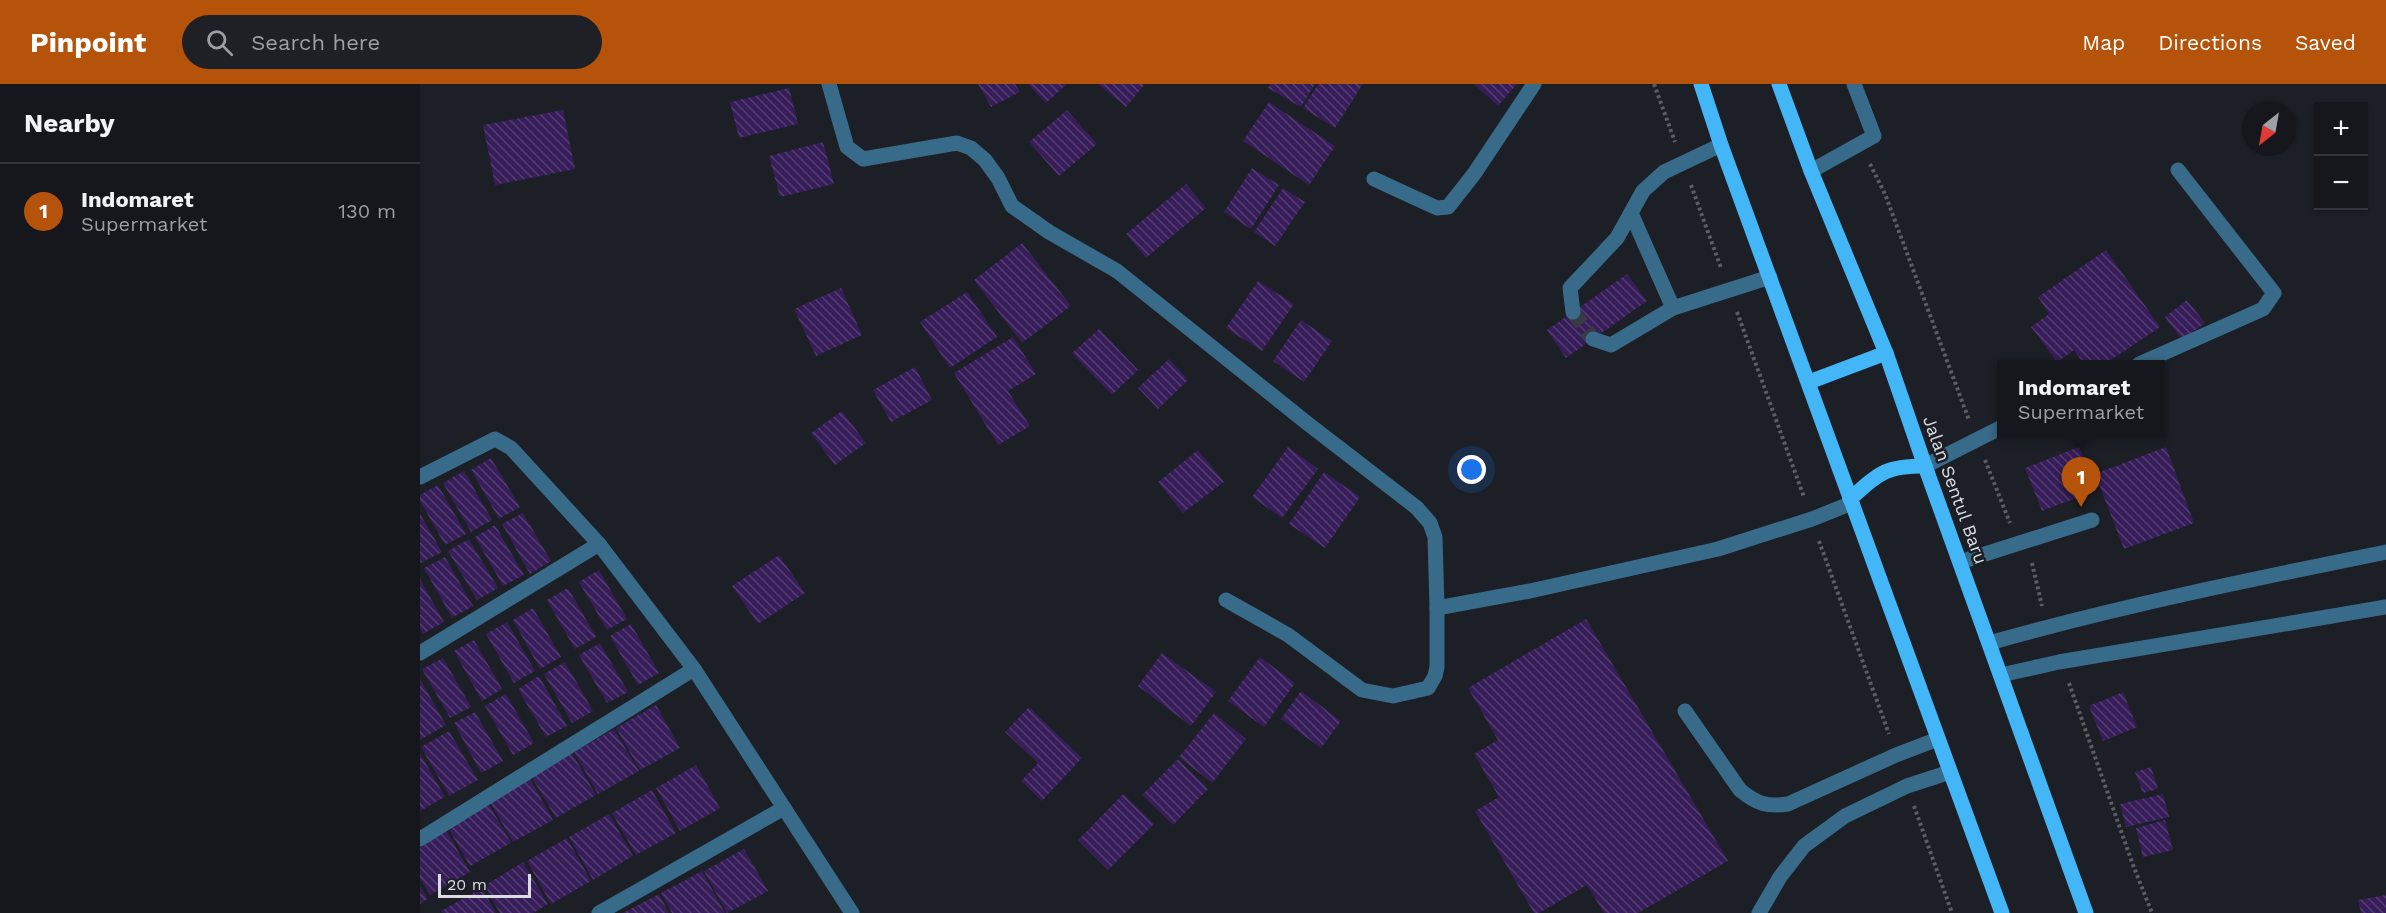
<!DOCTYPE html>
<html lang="en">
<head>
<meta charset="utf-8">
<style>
  :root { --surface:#15171c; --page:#1e2025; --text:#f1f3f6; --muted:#9d9fa3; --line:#34363b; --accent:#b45309 }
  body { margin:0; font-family:"Work Sans",sans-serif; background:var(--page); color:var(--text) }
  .controls { position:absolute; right:18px; top:18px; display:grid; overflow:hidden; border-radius:0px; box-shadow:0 2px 4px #0004 }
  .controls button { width:54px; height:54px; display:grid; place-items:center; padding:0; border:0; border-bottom:2px solid var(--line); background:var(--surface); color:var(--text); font:30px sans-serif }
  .compass { position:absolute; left:1822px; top:18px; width:54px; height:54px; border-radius:50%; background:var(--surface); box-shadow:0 2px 4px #0004; rotate:211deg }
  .scale { position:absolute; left:18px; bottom:15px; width:93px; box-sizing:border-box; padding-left:6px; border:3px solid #dadce1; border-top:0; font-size:16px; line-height:21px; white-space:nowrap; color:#dadce1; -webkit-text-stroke:4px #1c1f25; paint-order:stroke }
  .you { position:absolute; left:1052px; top:386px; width:21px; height:21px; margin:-15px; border:4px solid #fff; border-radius:50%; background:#1a73e8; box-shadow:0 0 0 9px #1a73e833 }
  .badge { display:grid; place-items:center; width:39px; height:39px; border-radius:50%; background:var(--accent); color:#fff; font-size:20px; font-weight:700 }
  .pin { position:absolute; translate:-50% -50px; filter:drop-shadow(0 2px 3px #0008) }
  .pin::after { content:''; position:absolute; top:32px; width:21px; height:18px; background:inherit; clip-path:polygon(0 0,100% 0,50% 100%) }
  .popup { position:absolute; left:1577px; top:276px; width:168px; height:78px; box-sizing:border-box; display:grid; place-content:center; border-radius:0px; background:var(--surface); filter:drop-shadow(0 2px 4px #0005); font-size:20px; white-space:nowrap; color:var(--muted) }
  .popup b { font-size:22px; color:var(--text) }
  .popup::after { content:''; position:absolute; left:50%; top:100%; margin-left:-12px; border:12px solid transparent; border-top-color:var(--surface) }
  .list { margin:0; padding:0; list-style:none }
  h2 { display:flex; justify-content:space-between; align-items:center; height:78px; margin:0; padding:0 24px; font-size:26px }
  h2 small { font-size:20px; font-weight:400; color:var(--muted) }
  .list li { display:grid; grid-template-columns:39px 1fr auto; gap:18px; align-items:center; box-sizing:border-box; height:96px; padding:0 24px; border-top:2px solid var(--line) }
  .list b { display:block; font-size:22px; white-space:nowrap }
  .list p { margin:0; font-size:20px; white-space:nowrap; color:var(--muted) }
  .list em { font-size:20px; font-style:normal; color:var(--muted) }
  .icon { flex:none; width:33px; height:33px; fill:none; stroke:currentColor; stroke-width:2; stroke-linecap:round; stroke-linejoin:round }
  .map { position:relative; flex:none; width:1966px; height:829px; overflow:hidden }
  header { display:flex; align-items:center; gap:36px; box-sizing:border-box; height:84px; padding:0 30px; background:var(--accent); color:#fff }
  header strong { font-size:28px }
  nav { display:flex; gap:33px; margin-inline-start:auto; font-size:21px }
  .search { width:420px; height:54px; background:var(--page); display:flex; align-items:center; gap:15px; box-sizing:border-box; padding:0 21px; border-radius:33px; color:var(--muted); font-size:22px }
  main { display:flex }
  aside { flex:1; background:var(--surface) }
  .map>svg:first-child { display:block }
</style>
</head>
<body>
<header>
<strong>Pinpoint</strong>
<div class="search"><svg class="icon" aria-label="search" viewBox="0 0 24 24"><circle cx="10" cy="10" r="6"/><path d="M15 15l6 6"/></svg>Search here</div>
<nav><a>Map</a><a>Directions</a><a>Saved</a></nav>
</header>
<main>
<aside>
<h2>Nearby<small></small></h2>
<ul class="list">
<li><span class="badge">1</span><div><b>Indomaret</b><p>Supermarket</p></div><em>130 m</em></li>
</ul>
</aside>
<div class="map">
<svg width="1966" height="829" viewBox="0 0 1966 829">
  <defs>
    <pattern id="building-back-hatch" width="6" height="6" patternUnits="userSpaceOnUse" patternTransform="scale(1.5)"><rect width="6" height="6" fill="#371d59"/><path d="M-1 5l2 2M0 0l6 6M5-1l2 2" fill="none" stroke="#533d71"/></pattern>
  </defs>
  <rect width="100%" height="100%" fill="#1c1f25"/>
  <g fill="url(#building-back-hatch)">
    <path d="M 558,0 L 595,0 L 600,8 L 571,23 Z"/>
    <path d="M 608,0 L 647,0 L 626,19 Z"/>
    <path d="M 678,0 L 725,0 L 706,23 Z"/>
    <path d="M 850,0 L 895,0 L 881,23 L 848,4 Z"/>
    <path d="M 898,0 L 943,0 L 915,44 L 883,24 Z"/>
    <path d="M 1054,0 L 1097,0 L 1078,22 Z"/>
    <path d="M 369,4 L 378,40 L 319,54 L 310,18 Z"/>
    <path d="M 849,18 L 915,62 L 889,101 L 823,57 Z"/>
    <path d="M 143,26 L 155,85 L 75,101 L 63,41 Z"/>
    <path d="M 647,26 L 677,60 L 639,92 L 609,58 Z"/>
    <path d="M 403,58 L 414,100 L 360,113 L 349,72 Z"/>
    <path d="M 832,84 L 859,101 L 831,145 L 804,128 Z"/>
    <path d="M 766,100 L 786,124 L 726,174 L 706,150 Z"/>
    <path d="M 863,104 L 885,118 L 855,162 L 834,148 Z"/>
    <path d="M 602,159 L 651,222 L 602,259 L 554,196 Z"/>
    <path d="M 1686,166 L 1740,243 L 1685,280 L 1664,280 L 1654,266 L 1637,278 L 1611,243 L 1629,230 L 1618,213 Z"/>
    <path d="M 1207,190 L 1227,217 L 1146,274 L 1127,246 Z"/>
    <path d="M 838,197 L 874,220 L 842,267 L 806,244 Z"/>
    <path d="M 421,204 L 442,251 L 396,272 L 374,225 Z"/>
    <path d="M 547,208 L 577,253 L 530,284 L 500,238 Z"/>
    <path d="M 1767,216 L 1785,239 L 1762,256 L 1745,233 Z"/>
    <path d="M 881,236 L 912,257 L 884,298 L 853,277 Z"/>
    <path d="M 679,245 L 718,286 L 692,311 L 652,269 Z"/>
    <path d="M 593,253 L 616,290 L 588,307 L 610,342 L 578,361 L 534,289 Z"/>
    <path d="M 749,275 L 768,296 L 738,325 L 718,304 Z"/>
    <path d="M 495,283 L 512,316 L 471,338 L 453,306 Z"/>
    <path d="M 422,327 L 446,359 L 415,381 L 391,349 Z"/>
    <path d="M 868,363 L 898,385 L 862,434 L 832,413 Z"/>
    <path d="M 1659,363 L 1677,406 L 1622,427 L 1605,384 Z"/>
    <path d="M 1746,363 L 1774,439 L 1704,465 L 1675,390 Z"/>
    <path d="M 778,366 L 804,398 L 763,429 L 738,398 Z"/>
    <path d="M 71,374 L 100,423 L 79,435 L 51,386 Z"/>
    <path d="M 44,387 L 72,436 L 51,448 L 23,399 Z"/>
    <path d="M 904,388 L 940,413 L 905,464 L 869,440 Z"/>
    <path d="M 18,401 L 46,450 L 25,461 L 0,417 L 0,411 Z"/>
    <path d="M 103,429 L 131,477 L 110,490 L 82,440 Z"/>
    <path d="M 0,430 L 22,468 L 1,479 L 0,477 Z"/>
    <path d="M 75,441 L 104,491 L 83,502 L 55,453 Z"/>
    <path d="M 49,455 L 78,504 L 57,516 L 28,467 Z"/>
    <path d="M 359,471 L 385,509 L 338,540 L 312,502 Z"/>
    <path d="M 25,473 L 53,522 L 32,534 L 4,484 Z"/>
    <path d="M 179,486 L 207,535 L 187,546 L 159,498 Z"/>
    <path d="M 0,495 L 24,538 L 3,550 L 0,544 Z"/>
    <path d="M 148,504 L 176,553 L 155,565 L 127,516 Z"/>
    <path d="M 113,524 L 141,573 L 120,585 L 93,536 Z"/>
    <path d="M 1166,535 L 1308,777 L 1218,829 L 1184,829 L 1167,801 L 1119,829 L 1114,829 L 1055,727 L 1079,713 L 1054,670 L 1078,656 L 1048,604 Z"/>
    <path d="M 87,538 L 115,587 L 94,599 L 66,550 Z"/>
    <path d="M 211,540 L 239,589 L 218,601 L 190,552 Z"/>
    <path d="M 54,556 L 82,605 L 62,617 L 34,567 Z"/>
    <path d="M 180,559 L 208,608 L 187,619 L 159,571 Z"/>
    <path d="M 742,569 L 796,608 L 771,642 L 718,602 Z"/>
    <path d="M 840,573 L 875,599 L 844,643 L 808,617 Z"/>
    <path d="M 23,574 L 51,623 L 30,634 L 2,585 Z"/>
    <path d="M 145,578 L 173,627 L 152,639 L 124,590 Z"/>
    <path d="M 119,592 L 147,642 L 126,653 L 98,605 Z"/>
    <path d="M 0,595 L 26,641 L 0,656 Z"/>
    <path d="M 881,607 L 921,637 L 901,664 L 861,635 Z"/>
    <path d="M 1703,608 L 1717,643 L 1683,657 L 1669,622 Z"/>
    <path d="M 86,610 L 114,659 L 93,671 L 65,622 Z"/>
    <path d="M 236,621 L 260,664 L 220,686 L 196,644 Z"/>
    <path d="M 609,623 L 662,674 L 622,717 L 601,697 L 618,679 L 585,648 Z"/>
    <path d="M 55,628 L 83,677 L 61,689 L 34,639 Z"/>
    <path d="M 794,629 L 826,655 L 792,699 L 759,673 Z"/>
    <path d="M 194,645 L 219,687 L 178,710 L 154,668 Z"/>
    <path d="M 29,647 L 58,696 L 29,712 L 1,663 Z"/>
    <path d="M 0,669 L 25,713 L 0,727 Z"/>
    <path d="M 152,669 L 176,711 L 136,734 L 111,692 Z"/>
    <path d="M 758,675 L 788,705 L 753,741 L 722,711 Z"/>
    <path d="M 276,681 L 300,724 L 260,747 L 236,704 Z"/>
    <path d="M 1731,683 L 1738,705 L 1723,709 L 1715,688 Z"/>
    <path d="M 109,693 L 133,736 L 93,758 L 69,716 Z"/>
    <path d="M 232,706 L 256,749 L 216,771 L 192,729 Z"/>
    <path d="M 703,710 L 734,740 L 688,786 L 658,756 Z"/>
    <path d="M 1743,710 L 1749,733 L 1706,743 L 1700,720 Z"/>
    <path d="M 67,717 L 91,759 L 50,782 L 26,740 Z"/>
    <path d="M 189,730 L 213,772 L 173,796 L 149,753 Z"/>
    <path d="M 1745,736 L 1753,766 L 1723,773 L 1716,744 Z"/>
    <path d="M 26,746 L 50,788 L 10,811 L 0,795 L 0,761 Z"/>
    <path d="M 147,754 L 171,797 L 131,820 L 107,777 Z"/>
    <path d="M 324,765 L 348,807 L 307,829 L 284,787 Z"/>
    <path d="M 103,778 L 128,820 L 113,829 L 80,829 L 64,802 Z"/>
    <path d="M 282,787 L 305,829 L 252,829 L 241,809 Z"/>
    <path d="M 0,802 L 8,815 L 0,820 Z"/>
    <path d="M 62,804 L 76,829 L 23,829 L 21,827 Z"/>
    <path d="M 239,810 L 249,829 L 203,829 Z"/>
    <path d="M 1966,811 L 1966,829 L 1941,829 L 1938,816 Z"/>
  </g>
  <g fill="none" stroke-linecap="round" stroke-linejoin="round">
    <path stroke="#383b41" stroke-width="15" stroke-dasharray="15 8" stroke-linecap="butt" d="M 1153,228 L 1173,255"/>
    <g stroke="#5a5d62" stroke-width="4" stroke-dasharray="3 3" stroke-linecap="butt">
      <path d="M 1234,0 L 1255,58"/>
      <path d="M 1450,80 L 1465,110 L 1549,336"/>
      <path d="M 1271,101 L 1301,184"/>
      <path d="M 1317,228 L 1384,413"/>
      <path d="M 1565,376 L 1590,439"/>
      <path d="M 1399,457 L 1469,650"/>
      <path d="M 1612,479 L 1622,522"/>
      <path d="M 1649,599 L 1713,781 L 1732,829"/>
      <path d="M 1494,722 L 1532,829"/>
    </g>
    <g stroke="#386a89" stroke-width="15">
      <path d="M 409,0 L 427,63 L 443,75 L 537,59 L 551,64 L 565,76 L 578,94 L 592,122 L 629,148 L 697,187 L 887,339 L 997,424 L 1010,439 L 1015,453 L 1017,524 L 1110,507 L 1298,465 L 1392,435 L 1432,419"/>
      <path d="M 1391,87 L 1454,52 L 1434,0"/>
      <path d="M 954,95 L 1017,124 L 1028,123 L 1054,90 L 1114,0"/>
      <path d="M 1211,129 L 1253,224"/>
      <path d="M 1153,228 L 1150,204 L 1197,154 L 1223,107 L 1244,88 L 1301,61"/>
      <path d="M 1173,255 L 1191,261 L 1253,224 L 1350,193"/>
      <path d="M 1719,280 L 1843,225 L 1854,209 L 1758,86"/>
      <path d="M 1505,382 L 1582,343"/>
      <path d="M 0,393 L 75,355 L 91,364 L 179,460 L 274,585 L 432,829"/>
      <path d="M 1540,478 L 1672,436"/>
      <path d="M 806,516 L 868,551 L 942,606 L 973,612 L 1008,604 L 1015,592 L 1017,583 L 1017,524"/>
      <path d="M 1569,559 C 1700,522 1833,495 1966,468"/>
      <path d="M 0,569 L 179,460"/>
      <path d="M 1581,591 L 1639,578 L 1966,523"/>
      <path d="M 1265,627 L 1320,706 C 1337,720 1347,723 1368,720 L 1476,671 L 1518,655"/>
      <path d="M 0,755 L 274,585"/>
      <path d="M 179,829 L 364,724"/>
      <path d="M 1339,829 L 1360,793 L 1384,762 L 1425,732 L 1487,702 L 1530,688"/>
    </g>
    <g stroke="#42b6f7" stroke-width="15">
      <path d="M 1281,0 L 1301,61 L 1582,829"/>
      <path d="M 1359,0 L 1391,87 L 1466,269 L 1505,382 L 1666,829"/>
      <path d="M 1389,298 L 1466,269"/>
      <path d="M 1430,415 C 1459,389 1465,382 1505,382"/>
    </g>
  </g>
  <g text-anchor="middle" stroke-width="5" stroke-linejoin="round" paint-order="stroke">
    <g font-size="18" fill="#dadce1" stroke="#1c1f25">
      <text transform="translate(1535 406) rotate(70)" y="6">Jalan Sentul Baru</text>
    </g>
  </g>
</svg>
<div class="controls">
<button>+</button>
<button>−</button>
</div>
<svg class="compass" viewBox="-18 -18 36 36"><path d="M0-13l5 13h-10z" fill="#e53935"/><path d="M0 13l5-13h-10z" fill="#9d9fa3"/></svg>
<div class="scale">20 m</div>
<div class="you"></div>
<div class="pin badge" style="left:1661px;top:423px">1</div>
<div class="popup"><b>Indomaret</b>Supermarket</div>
</div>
</main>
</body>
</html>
